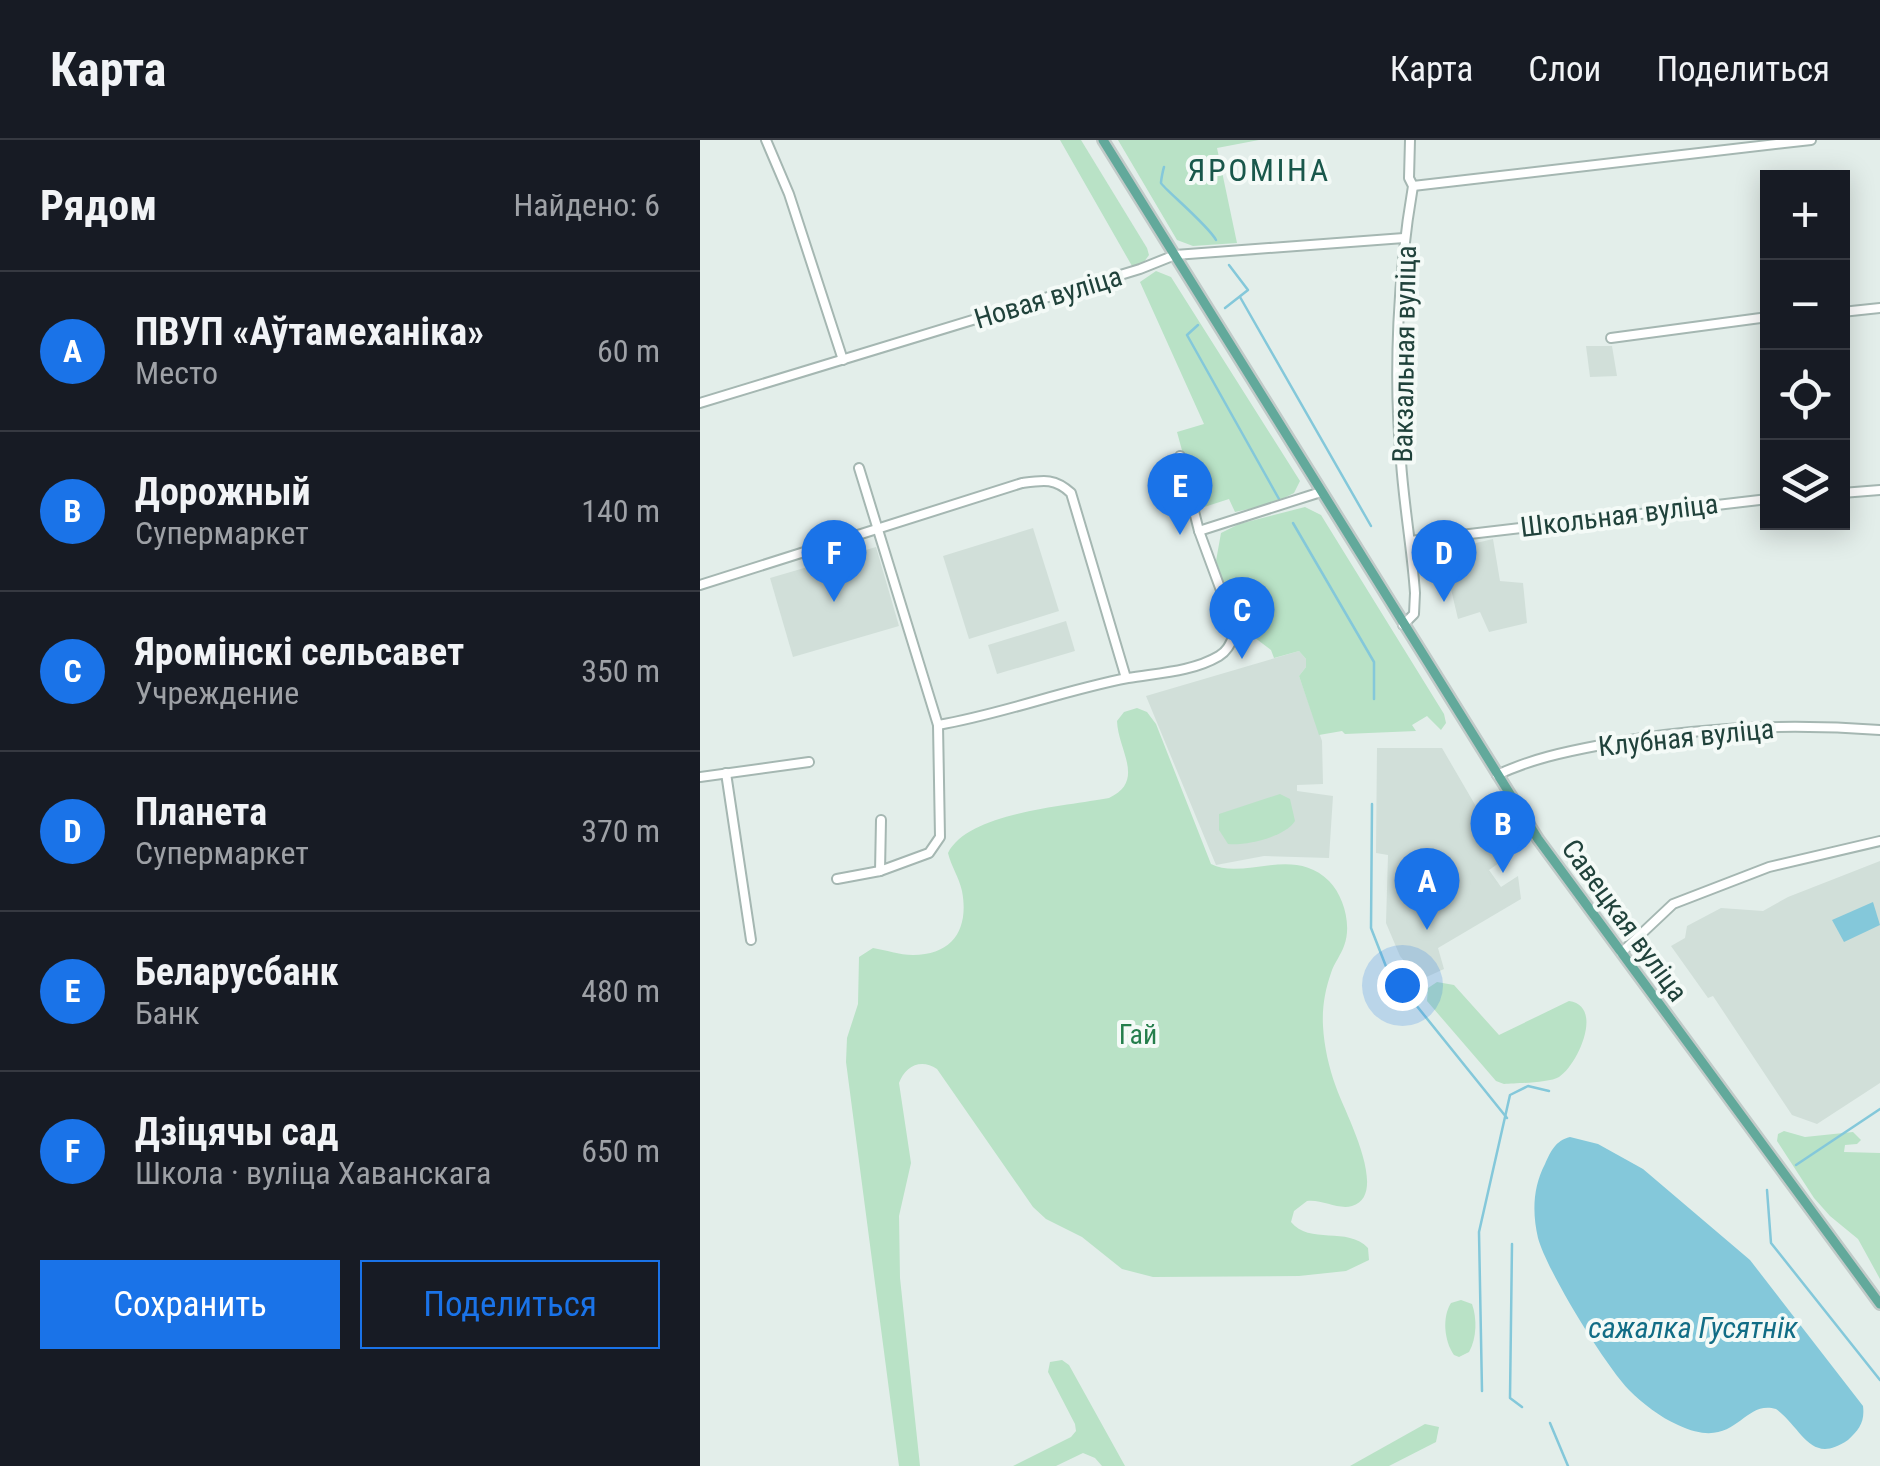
<!DOCTYPE html>
<html lang="ru">
<head>
<meta charset="utf-8">
<style>
  :root { --surface:#171b24; --page:#242831; --text:#f1f3f6; --muted:#9ea1a6; --line:#363941; --accent:#1a73e8 }
  body { margin:0; font-family:"Roboto Condensed",sans-serif; background:var(--page); color:var(--text) }
  .controls { position:absolute; right:30px; top:30px; display:grid; overflow:hidden; border-radius:0px; box-shadow:0 5px 25px #0003 }
  .controls button { width:90px; height:90px; display:grid; place-items:center; padding:0; border:0; border-bottom:2px solid var(--line); background:var(--surface); color:var(--text); font:50px sans-serif }
  .you { position:absolute; left:702px; top:845px; width:35px; height:35px; margin:-25px; border:8px solid #fff; border-radius:50%; background:#1a73e8; box-shadow:0 0 0 15px #1a73e833 }
  .badge { display:grid; place-items:center; width:65px; height:65px; border-radius:50%; background:var(--accent); color:#fff; font-size:32px; font-weight:700 }
  .pin { position:absolute; translate:-50% -82px; filter:drop-shadow(0 2px 5px #0008) }
  .pin::after { content:''; position:absolute; top:52px; width:35px; height:30px; background:inherit; clip-path:polygon(0 0,100% 0,50% 100%) }
  .list { margin:0; padding:0; list-style:none }
  h2 { display:flex; justify-content:space-between; align-items:center; height:130px; margin:0; padding:0 40px; font-size:42px }
  h2 small { font-size:32px; font-weight:400; color:var(--muted) }
  .list li { display:grid; grid-template-columns:65px 1fr auto; gap:30px; align-items:center; box-sizing:border-box; height:160px; padding:0 40px; border-top:2px solid var(--line) }
  .list b { display:block; font-size:38px; white-space:nowrap }
  .list p { margin:0; font-size:32px; white-space:nowrap; color:var(--muted) }
  .list em { font-size:32px; font-style:normal; color:var(--muted) }
  .actions { display:flex; gap:20px; padding:30px 40px }
  .actions a { flex:1; padding:22px 0; border:2px solid var(--accent); border-radius:0px; text-align:center; font-size:35px; color:var(--accent) }
  .actions .main { background:var(--accent); color:#fff }
  .icon { flex:none; width:55px; height:55px; fill:none; stroke:currentColor; stroke-width:2; stroke-linecap:round; stroke-linejoin:round }
  .map { position:relative; flex:none; width:1180px; height:1326px; overflow:hidden }
  header { display:flex; align-items:center; gap:60px; box-sizing:border-box; height:140px; padding:0 50px; background:var(--surface); border-bottom:2px solid var(--line) }
  header strong { font-size:48px }
  nav { display:flex; gap:55px; margin-inline-start:auto; font-size:35px }
  main { display:flex }
  aside { flex:1; background:var(--surface) }
  .map>svg:first-child { display:block }
</style>
</head>
<body>
<header>
<strong>Карта</strong>
<nav><a>Карта</a><a>Слои</a><a>Поделиться</a></nav>
</header>
<main>
<aside>
<h2>Рядом<small>Найдено: 6</small></h2>
<ul class="list">
<li><span class="badge">A</span><div><b>ПВУП «Аўтамеханіка»</b><p>Место</p></div><em>60 m</em></li>
<li><span class="badge">B</span><div><b>Дорожный</b><p>Супермаркет</p></div><em>140 m</em></li>
<li><span class="badge">C</span><div><b>Яромінскі сельсавет</b><p>Учреждение</p></div><em>350 m</em></li>
<li><span class="badge">D</span><div><b>Планета</b><p>Супермаркет</p></div><em>370 m</em></li>
<li><span class="badge">E</span><div><b>Беларусбанк</b><p>Банк</p></div><em>480 m</em></li>
<li><span class="badge">F</span><div><b>Дзіцячы сад</b><p>Школа · вуліца Хаванскага</p></div><em>650 m</em></li>
</ul>
<div class="actions"><a class="main">Сохранить</a><a>Поделиться</a></div>
</aside>
<div class="map">
<svg width="1180" height="1326" viewBox="0 0 1180 1326">
  <rect width="100%" height="100%" fill="#e3eeea"/>
  <g fill="#d1dfd9">
    <path d="M 886,206 L 912,206 L 917,236 L 890,237 Z"/>
    <path d="M 333,388 L 359,471 L 269,499 L 243,416 Z"/>
    <path d="M 793,399 L 800,441 L 823,443 L 827,483 L 789,492 L 780,472 L 758,479 L 742,411 Z"/>
    <path d="M 176,407 L 199,486 L 93,517 L 70,438 Z"/>
    <path d="M 366,481 L 375,511 L 297,534 L 288,505 Z"/>
    <path d="M 599,511 L 606,519 L 606,527 L 599,536 L 622,601 L 623,644 L 597,645 L 597,651 L 633,656 L 629,718 L 564,716 L 516,725 L 446,556 Z"/>
    <path d="M 677,608 L 742,608 L 806,718 L 789,730 L 801,747 L 818,736 L 821,759 L 738,808 L 744,829 L 720,840 L 700,816 L 686,783 L 688,715 L 676,713 Z"/>
    <path d="M 1180,721 L 1180,943 L 1117,984 L 1092,975 L 1013,856 L 1008,858 L 971,806 L 985,798 L 987,786 L 1021,768 L 1063,771 L 1088,757 Z"/>
  </g>
  <g fill="#b9e2c6">
    <path d="M 360,0 L 381,0 L 447,108 L 449,115 L 444,122 L 432,126 Z"/>
    <path d="M 418,0 L 559,0 L 517,8 L 537,103 L 493,106 L 477,100 Z"/>
    <path d="M 456,131 L 471,137 L 600,341 L 594,353 L 572,364 L 535,372 L 529,359 L 498,369 L 477,292 L 504,284 L 440,142 Z"/>
    <path d="M 605,367 L 621,375 L 744,574 L 746,583 L 741,590 L 727,576 L 712,585 L 716,591 L 645,594 L 642,591 L 619,595 L 599,536 L 606,527 L 606,519 L 599,511 L 574,518 L 571,510 L 542,488 L 534,472 L 516,421 L 521,393 L 539,384 Z"/>
    <path d="M 437,568 L 447,572 L 456,584 L 511,724 C 543,741 593,705 629,741 C 644,756 652,786 644,806 C 641,815 634,823 631,833 C 625,850 622,868 623,886 C 624,906 629,928 636,947 C 643,969 691,1055 652,1066 C 638,1070 622,1059 607,1061 L 594,1071 L 591,1082 C 609,1105 648,1086 668,1108 L 669,1120 L 646,1131 L 599,1136 L 453,1137 L 422,1129 L 382,1097 L 346,1079 L 333,1067 L 237,929 C 221,918 205,926 199,943 L 211,1023 L 199,1076 L 200,1138 L 220,1326 L 199,1326 L 146,922 L 147,898 L 158,864 L 159,817 L 173,808 C 186,810 199,815 213,815 C 254,815 269,788 262,751 C 259,737 251,726 248,713 C 268,672 368,666 409,658 C 446,641 418,610 417,581 L 424,572 Z"/>
    <path d="M 580,654 L 590,659 L 595,681 C 585,697 546,706 528,704 L 519,690 L 519,674 Z"/>
    <path d="M 737,842 L 754,845 L 799,895 L 869,861 C 905,866 877,926 859,937 C 849,943 817,943 804,944 L 796,941 L 727,861 L 728,848 Z"/>
    <path d="M 1084,991 L 1105,997 L 1153,992 L 1161,1000 L 1157,1004 L 1145,1005 L 1144,1012 L 1180,1013 L 1180,1139 L 1158,1099 L 1130,1076 L 1114,1058 L 1077,1001 L 1078,994 Z"/>
    <path d="M 761,1160 L 772,1164 C 777,1178 777,1198 769,1212 L 759,1217 L 754,1215 C 744,1201 742,1177 751,1163 Z"/>
    <path d="M 362,1220 L 369,1225 L 425,1326 L 402,1326 L 395,1318 L 383,1313 L 356,1326 L 313,1326 L 371,1297 L 376,1291 L 375,1284 L 348,1232 L 350,1222 Z"/>
    <path d="M 725,1284 L 739,1287 L 736,1302 L 689,1326 L 650,1326 Z"/>
  </g>
  <g fill="#84c8da">
    <path d="M 1173,762 L 1180,785 L 1144,802 L 1132,780 Z"/>
    <path d="M 870,997 L 898,1004 L 943,1029 L 1050,1120 L 1163,1266 C 1165,1282 1159,1290 1148,1300 C 1110,1326 1103,1289 1076,1269 C 1041,1259 1037,1313 978,1285 C 960,1277 943,1264 929,1250 C 905,1225 847,1131 838,1098 C 832,1072 833,1047 845,1024 C 851,1011 855,1001 870,997 Z"/>
  </g>
  <g fill="none" stroke-linecap="round" stroke-linejoin="round">
    <g stroke="#84c8da" stroke-width="2.5">
      <path d="M 464,27 C 463,30 461,40 461,43 C 462,47 508,85 516,100"/>
      <path d="M 540,157 L 671,386"/>
      <path d="M 525,168 L 548,150 L 529,125"/>
      <path d="M 498,185 L 487,195 L 579,359"/>
      <path d="M 593,383 L 674,522 L 674,559"/>
      <path d="M 672,664 L 671,788 L 687,829 L 807,978"/>
      <path d="M 1096,1025 L 1180,969"/>
      <path d="M 1067,1050 L 1071,1103 L 1180,1240"/>
      <path d="M 812,1104 L 810,1258 L 822,1267"/>
      <path d="M 782,1251 L 779,1092 L 810,955 L 828,946 L 849,951"/>
      <path d="M 850,1283 L 868,1326"/>
    </g>
    <g stroke="#a5b7b2" stroke-width="12">
      <g id="minor">
        <path d="M 66,0 L 89,54 L 143,220"/>
        <path d="M 713,46 L 1111,0"/>
        <path d="M 1142,172 L 1180,168"/>
        <path d="M 911,198 L 1068,177"/>
        <path d="M 0,263 L 440,129 L 475,115 L 704,98"/>
        <path d="M 480,316 L 499,391"/>
        <path d="M 159,328 L 238,585 L 240,697 L 229,713 L 180,731 L 181,680"/>
        <path d="M 1142,353 L 1180,350"/>
        <path d="M 710,401 L 1068,359"/>
        <path d="M 0,445 L 322,343 C 344,340 355,338 371,353 L 426,538"/>
        <path d="M 703,485 L 714,474 L 715,453 C 712,409 704,366 701,322 C 693,233 698,133 713,46 L 709,38 L 710,0"/>
        <path d="M 238,585 C 303,574 364,550 428,538 C 457,533 492,532 519,516 C 529,510 531,501 536,491 L 499,391 L 621,352"/>
        <path d="M 26,633 L 51,800"/>
        <path d="M 797,635 C 831,619 864,612 901,605 C 994,587 1086,583 1180,590"/>
        <path d="M 0,637 L 109,622"/>
        <path d="M 137,739 L 180,731"/>
        <path d="M 921,813 L 973,764 L 1069,727 L 1180,701"/>
      </g>
    </g>
    <g stroke="#c1cac8" stroke-width="14">
      <path id="major" d="M 403,0 L 838,699 L 1180,1164"/>
    </g>
    <use href="#minor" stroke="#fff" stroke-width="8"/>
    <use href="#major" stroke="#62a99b" stroke-width="9"/>
  </g>
  <g text-anchor="middle" stroke-width="8" stroke-linejoin="round" paint-order="stroke">
    <g font-size="28" fill="#20423b" stroke="#f4faf7">
      <text transform="translate(348 157) rotate(-17)" y="10">Новая вуліца</text>
      <text transform="translate(704 214) rotate(-89)" y="10">Вакзальная вуліца</text>
      <text transform="translate(919 375) rotate(-7)" y="10">Школьная вуліца</text>
      <text transform="translate(986 597) rotate(-6)" y="10">Клубная вуліца</text>
      <text transform="translate(925 780) rotate(54)" y="10">Савецкая вуліца</text>
    </g>
    <g font-size="28" fill="#257e4c" stroke="#f4faf7">
      <text x="438" y="904">Гай</text>
    </g>
    <g font-size="30" font-style="italic" fill="#126d86" stroke="#f4faf7">
      <text x="993" y="1198">сажалка Гусятнік</text>
    </g>
    <g font-size="32" letter-spacing="2.5" fill="#19574b" stroke="#f4faf7">
      <text x="559" y="41">ЯРОМІНА</text>
    </g>
  </g>
</svg>
<div class="controls">
<button>+</button>
<button>−</button>
<button><svg class="icon" aria-label="locate" viewBox="0 0 24 24"><circle cx="12" cy="12" r="6"/><path d="M12 2v4M12 18v4M2 12h4M18 12h4"/></svg></button>
<button><svg class="icon" aria-label="layers" viewBox="0 0 24 24"><path d="M12 4l9 5-9 5-9-5zM3 14l9 5 9-5"/></svg></button>
</div>
<div class="you"></div>
<div class="pin badge" style="left:727px;top:790px">A</div>
<div class="pin badge" style="left:803px;top:733px">B</div>
<div class="pin badge" style="left:542px;top:519px">C</div>
<div class="pin badge" style="left:744px;top:462px">D</div>
<div class="pin badge" style="left:480px;top:395px">E</div>
<div class="pin badge" style="left:134px;top:462px">F</div>
</div>
</main>
</body>
</html>
